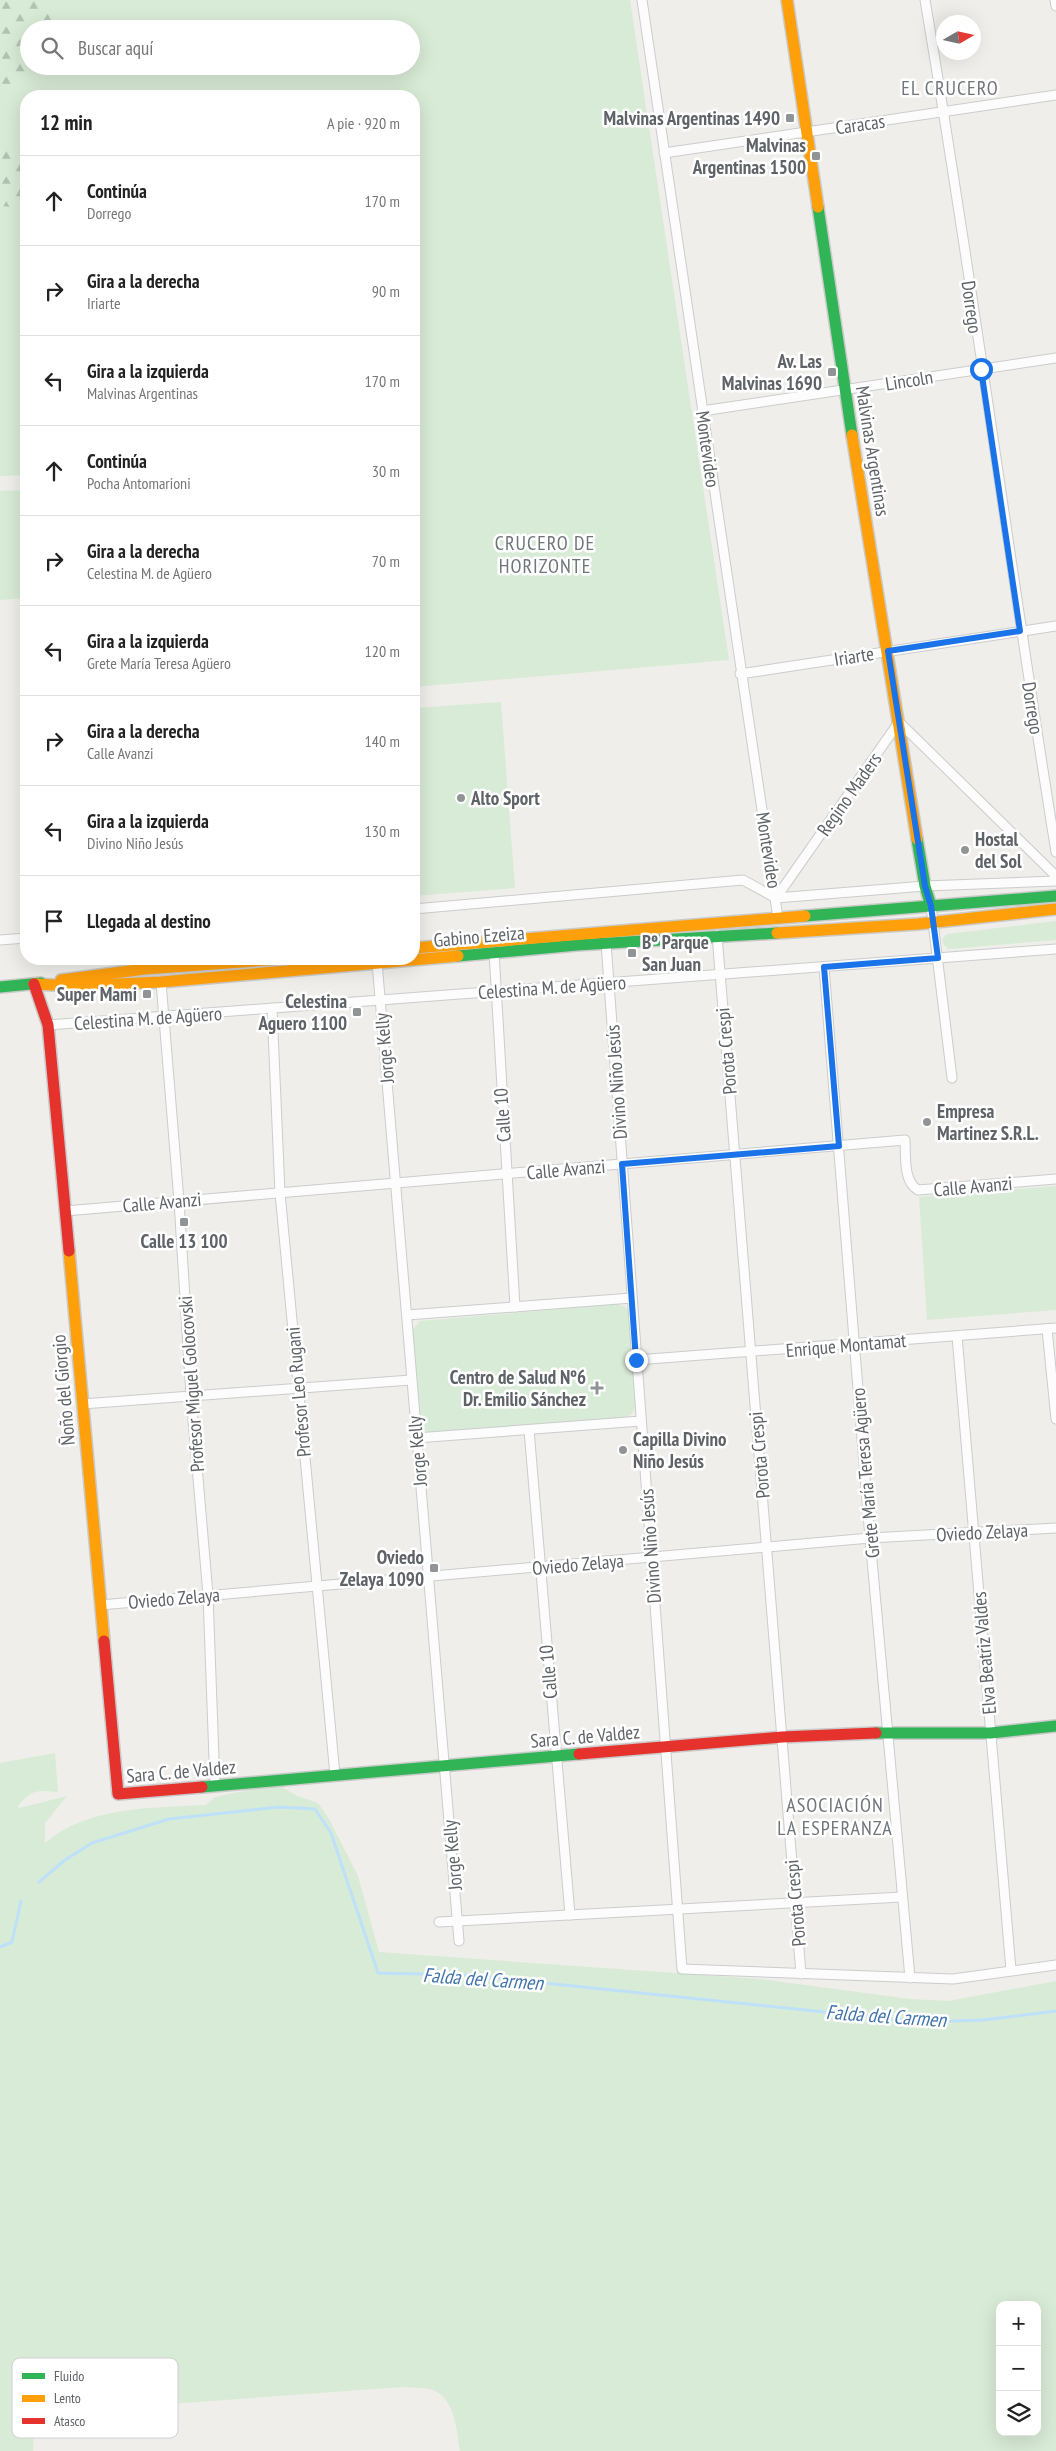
<!DOCTYPE html>
<html lang="es">
<head>
<meta charset="utf-8">
<style>
  :root { --surface:#fff; --page:#f6f6f6; --text:#222; --muted:#767676; --line:#e0e0e0 }
  body { margin:0; font-family:"PT Sans Narrow",sans-serif; background:var(--page); color:var(--text) }
  .controls { position:absolute; right:15px; bottom:15px; display:grid; overflow:hidden; border-radius:10px; box-shadow:0 5px 20px #0002 }
  .controls button { width:45px; height:45px; display:grid; place-items:center; padding:0; border:0; border-bottom:1px solid var(--line); background:var(--surface); color:var(--text); font:25px sans-serif }
  .compass { position:absolute; left:936px; top:15px; width:45px; height:45px; border-radius:50%; background:var(--surface); box-shadow:0 5px 20px #0002; rotate:81deg }
  .stop { position:absolute; width:15px; height:15px; margin:-11px; border:4px solid #1a73e8; border-radius:50%; background:#fff }
  .stop.end { background:#1a73e8; border-color:#fff; box-shadow:0 1px 5px #0008 }
  .list { margin:0; padding:0; list-style:none }
  h2 { display:flex; justify-content:space-between; align-items:center; height:65px; margin:0; padding:0 20px; font-size:21px }
  h2 small { font-size:16px; font-weight:400; color:var(--muted) }
  .list li { display:grid; grid-template-columns:32px 1fr auto; gap:15px; align-items:center; box-sizing:border-box; height:90px; padding:0 20px; border-top:1px solid var(--line) }
  .list b { display:block; font-size:19px; white-space:nowrap }
  .list p { margin:0; font-size:16px; white-space:nowrap; color:var(--muted) }
  .list em { font-size:16px; font-style:normal; color:var(--muted) }
  .icon { flex:none; width:28px; height:28px; fill:none; stroke:currentColor; stroke-width:2; stroke-linecap:round; stroke-linejoin:round }
  .map { position:relative; flex:none; width:1056px; height:2451px; overflow:hidden }
  .search { position:absolute; background:var(--surface); box-shadow:0 5px 20px #0002; left:20px; top:20px; width:400px; height:55px; display:flex; align-items:center; gap:12px; box-sizing:border-box; padding:0 18px; border-radius:28px; color:var(--muted); font-size:19px }
  .panel { position:absolute; background:var(--surface); box-shadow:0 5px 20px #0002; left:20px; top:90px; width:400px; height:875px; border-radius:20px }
  .map>svg:first-child { display:block }
</style>
</head>
<body>
<div class="map">
<svg width="1056" height="2451" viewBox="0 0 1056 2451">
  <defs>
    <pattern id="forest-firs" width="22" height="20" patternUnits="userSpaceOnUse" patternTransform="scale(1.25)"><rect width="22" height="20" fill="#d8ebd6"/><path d="M5 1l3.5 6h-7zM16 11l3.5 6h-7z" fill="#b2c2b1"/></pattern>
  </defs>
  <rect width="100%" height="100%" fill="#efeeea"/>
  <g fill="#d8ebd6" fill-rule="evenodd">
    <path d="M 0,0 L 630,0 L 729,660 L 414,687 L 414,96 L 26,96 L 26,475 L 0,476 ZM 29,29 L 411,29 L 411,66 L 29,66 Z"/>
    <path d="M 26,490 L 26,598 L 0,600 L 0,491 Z"/>
    <path d="M 501,702 L 515,888 L 414,896 L 414,708 Z"/>
    <path d="M 1056,921 L 1056,940 L 948,949 L 944,945 L 942,940 L 947,934 Z"/>
    <path d="M 1056,1186 L 1056,1310 L 927,1320 L 919,1197 Z"/>
    <path d="M 617,1304 L 625,1307 L 630,1313 L 636,1406 L 632,1414 L 625,1417 L 430,1433 L 422,1430 L 419,1426 L 412,1331 L 420,1321 Z"/>
    <path d="M 55,1753 L 58,1792 C 38,1790 31,1789 18,1806 L 19,1808 L 67,1796 L 45,1823 L 45,1843 C 88,1806 152,1808 206,1805 L 215,1797 L 277,1784 L 297,1796 L 318,1803 L 329,1819 L 358,1876 L 379,1952 L 760,1979 L 910,1999 L 948,2001 L 1056,1981 L 1056,2451 L 460,2451 C 456,2429 456,2400 433,2390 C 424,2387 411,2388 402,2387 L 46,2413 L 35,2407 L 33,2451 L 0,2451 L 0,1763 ZM 1000,2305 L 1037,2305 L 1037,2432 L 1000,2432 Z"/>
  </g>
  <g fill="url(#forest-firs)">
    <path d="M 0,0 L 52,0 L 50,29 L 29,29 L 29,66 L 40,66 L 37,73 L 0,90 Z"/>
    <path d="M 26,144 L 26,177 L 23,179 L 26,181 L 26,208 L 0,206 L 0,157 L 6,151 Z"/>
  </g>
  <g fill="none" stroke-linecap="round" stroke-linejoin="round">
    <g stroke="#bfe0f9" stroke-width="3">
      <path d="M 39,1882 L 65,1860 L 92,1843 L 169,1819 L 279,1807 L 315,1809 L 331,1833 L 378,1973 L 466,1975 L 922,2022 L 983,2020 L 1056,2011"/>
      <path d="M 0,1947 L 12,1942 L 21,1901"/>
    </g>
    <g stroke="#cbcccc" stroke-width="11">
      <g id="street">
        <path d="M 642,0 L 778,918"/>
        <path d="M 925,0 C 973,283 1010,568 1056,852"/>
        <path d="M 1055,0 L 1056,6"/>
        <path d="M 664,153 L 1056,95"/>
        <path d="M 702,411 L 1056,358"/>
        <path d="M 740,674 L 1056,626"/>
        <path d="M 776,898 L 899,722 L 1056,876"/>
        <path d="M 931,906 L 952,1078"/>
        <path d="M 414,909 L 743,880 L 776,898 L 925,886 L 1056,881"/>
        <path d="M 717,935 L 801,1974"/>
        <path d="M 0,940 L 26,938"/>
        <path d="M 606,943 L 682,1969 L 953,1979 L 1056,1965"/>
        <path d="M 494,952 L 515,1307"/>
        <path d="M 377,962 L 459,1941"/>
        <path d="M 824,967 L 870,1538 L 910,1978"/>
        <path d="M 161,982 L 179,1201 L 191,1396 L 208,1595 L 215,1786"/>
        <path d="M 272,1008 L 280,1193 L 335,1775"/>
        <path d="M 48,1025 L 1056,949"/>
        <path d="M 65,1211 L 905,1140 C 906,1157 903,1181 918,1190 L 1056,1179"/>
        <path d="M 407,1315 L 632,1298"/>
        <path d="M 1047,1329 L 1056,1419"/>
        <path d="M 957,1336 L 1011,1970"/>
        <path d="M 636,1360 L 1056,1328"/>
        <path d="M 82,1404 L 411,1380"/>
        <path d="M 529,1430 L 570,1915"/>
        <path d="M 416,1438 L 641,1421"/>
        <path d="M 100,1605 L 870,1538 L 1056,1528"/>
        <path d="M 439,1922 L 902,1897"/>
      </g>
    </g>
    <g stroke="#cacacb" stroke-width="14">
      <g id="fast">
        <path d="M 818,207 L 852,435"/>
        <path d="M 917,839 L 925,886 L 931,906"/>
        <path d="M 805,916 L 1056,896"/>
        <path d="M 458,956 L 577,945 L 777,933"/>
        <path d="M 0,987 L 41,983"/>
        <path d="M 876,1733 L 991,1733 L 1056,1726"/>
        <path d="M 202,1787 L 579,1754"/>
      </g>
    </g>
    <g stroke="#cacacb" stroke-width="14">
      <g id="slow">
        <path d="M 787,0 L 818,207"/>
        <path d="M 852,435 L 917,839"/>
        <path d="M 777,933 L 918,924 L 1056,909"/>
        <path d="M 414,948 L 805,916"/>
        <path d="M 61,980 L 145,969 L 282,959"/>
        <path d="M 34,984 L 75,986 L 161,982 L 458,956"/>
        <path d="M 69,1251 L 104,1641"/>
      </g>
    </g>
    <g stroke="#cacacb" stroke-width="14">
      <g id="jam">
        <path d="M 34,984 L 48,1025 L 69,1251"/>
        <path d="M 104,1641 L 118,1794 L 202,1787"/>
        <path d="M 579,1754 L 782,1737 L 876,1733"/>
      </g>
    </g>
    <use href="#street" stroke="#fdfcfc" stroke-width="9"/>
    <use href="#fast" stroke="#30b455" stroke-width="11"/>
    <use href="#slow" stroke="#ff9f0a" stroke-width="11"/>
    <use href="#jam" stroke="#e5322d" stroke-width="11"/>
  </g>
  <g fill="none" stroke-linecap="round" stroke-linejoin="round">
    <path stroke="#1a73e8" stroke-width="6" d="M 636,1360 L 622,1164 L 839,1146 L 824,967 L 938,958 L 931,906 L 925,886 L 888,651 L 1020,631 L 981,369"/>
  </g>
  <g fill="#919496" stroke="#fff" stroke-width="2">
    <rect x="785" y="113" width="10" height="10" rx="2.5"/>
    <rect x="811" y="151" width="10" height="10" rx="2.5"/>
    <rect x="827" y="367" width="10" height="10" rx="2.5"/>
    <circle cx="461" cy="798" r="5"/>
    <circle cx="965" cy="850" r="5"/>
    <rect x="627" y="948" width="10" height="10" rx="2.5"/>
    <rect x="142" y="989" width="10" height="10" rx="2.5"/>
    <rect x="352" y="1007" width="10" height="10" rx="2.5"/>
    <circle cx="927" cy="1122" r="5"/>
    <rect x="179" y="1217" width="10" height="10" rx="2.5"/>
    <path d="M594.5 1380.5h5v5h5v5h-5v5h-5v-5h-5v-5h5z"/>
    <circle cx="623" cy="1450" r="5"/>
    <rect x="429" y="1563" width="10" height="10" rx="2.5"/>
  </g>
  <g text-anchor="middle" stroke-width="5" stroke-linejoin="round" paint-order="stroke">
    <g font-size="19" font-weight="bold" fill="#5f6368" stroke="#fff" text-anchor="end">
      <text x="780" y="125">Malvinas Argentinas 1490</text>
      <text x="806" y="152">Malvinas<tspan x="806" dy="22">Argentinas 1500</tspan></text>
      <text x="822" y="368">Av. Las<tspan x="822" dy="22">Malvinas 1690</tspan></text>
      <text x="471" y="805" text-anchor="start">Alto Sport</text>
      <text x="975" y="846" text-anchor="start">Hostal<tspan x="975" dy="22">del Sol</tspan></text>
      <text x="642" y="949" text-anchor="start">Bº Parque<tspan x="642" dy="22">San Juan</tspan></text>
      <text x="137" y="1001">Super Mami</text>
      <text x="347" y="1008">Celestina<tspan x="347" dy="22">Aguero 1100</tspan></text>
      <text x="937" y="1118" text-anchor="start">Empresa<tspan x="937" dy="22">Martinez S.R.L.</tspan></text>
      <text x="184" y="1248" text-anchor="middle">Calle 13 100</text>
      <text x="586" y="1384">Centro de Salud Nº6<tspan x="586" dy="22">Dr. Emilio Sánchez</tspan></text>
      <text x="633" y="1446" text-anchor="start">Capilla Divino<tspan x="633" dy="22">Niño Jesús</tspan></text>
      <text x="424" y="1564">Oviedo<tspan x="424" dy="22">Zelaya 1090</tspan></text>
    </g>
    <g font-size="19" fill="#5f6368" stroke="#fff">
      <text transform="translate(860 124) rotate(-8)" y="7">Caracas</text>
      <text transform="translate(972 307) rotate(82)" y="7">Dorrego</text>
      <text transform="translate(909 380) rotate(-9)" y="7">Lincoln</text>
      <text transform="translate(708 449) rotate(82)" y="7">Montevideo</text>
      <text transform="translate(873 451) rotate(81)" y="7">Malvinas Argentinas</text>
      <text transform="translate(854 656) rotate(-9)" y="7">Iriarte</text>
      <text transform="translate(1033 708) rotate(81)" y="7">Dorrego</text>
      <text transform="translate(849 794) rotate(-55)" y="7">Regino Maders</text>
      <text transform="translate(769 850) rotate(81)" y="7">Montevideo</text>
      <text transform="translate(479 936) rotate(-5)" y="7">Gabino Ezeiza</text>
      <text transform="translate(552 987) rotate(-4)" y="7">Celestina M. de Agüero</text>
      <text transform="translate(148 1018) rotate(-4)" y="7">Celestina M. de Agüero</text>
      <text transform="translate(384 1048) rotate(-95)" y="7">Jorge Kelly</text>
      <text transform="translate(726 1051) rotate(-95)" y="7">Porota Crespi</text>
      <text transform="translate(616 1082) rotate(-94)" y="7">Divino Niño Jesús</text>
      <text transform="translate(502 1115) rotate(-94)" y="7">Calle 10</text>
      <text transform="translate(566 1169) rotate(-5)" y="7">Calle Avanzi</text>
      <text transform="translate(973 1186) rotate(-5)" y="7">Calle Avanzi</text>
      <text transform="translate(162 1202) rotate(-5)" y="7">Calle Avanzi</text>
      <text transform="translate(846 1345) rotate(-5)" y="7">Enrique Montamat</text>
      <text transform="translate(191 1384) rotate(-94)" y="7">Profesor Miguel Golocovski</text>
      <text transform="translate(63 1390) rotate(-95)" y="7">Ñoño del Giorgio</text>
      <text transform="translate(298 1392) rotate(-95)" y="7">Profesor Leo Rugani</text>
      <text transform="translate(417 1451) rotate(-95)" y="7">Jorge Kelly</text>
      <text transform="translate(759 1455) rotate(-95)" y="7">Porota Crespi</text>
      <text transform="translate(865 1473) rotate(-95)" y="7">Grete María Teresa Agüero</text>
      <text transform="translate(982 1532) rotate(-3)" y="7">Oviedo Zelaya</text>
      <text transform="translate(650 1546) rotate(-94)" y="7">Divino Niño Jesús</text>
      <text transform="translate(578 1564) rotate(-5)" y="7">Oviedo Zelaya</text>
      <text transform="translate(174 1598) rotate(-5)" y="7">Oviedo Zelaya</text>
      <text transform="translate(984 1653) rotate(-95)" y="7">Elva Beatriz Valdes</text>
      <text transform="translate(548 1672) rotate(-95)" y="7">Calle 10</text>
      <text transform="translate(585 1736) rotate(-5)" y="7">Sara C. de Valdez</text>
      <text transform="translate(181 1771) rotate(-5)" y="7">Sara C. de Valdez</text>
      <text transform="translate(452 1855) rotate(-95)" y="7">Jorge Kelly</text>
      <text transform="translate(795 1903) rotate(-95)" y="7">Porota Crespi</text>
    </g>
    <g font-size="20" letter-spacing="1" fill="#70757a" stroke="#fff">
      <text x="950" y="95">EL CRUCERO</text>
      <text x="545" y="550">CRUCERO DE<tspan x="545" dy="23">HORIZONTE</tspan></text>
      <text x="835" y="1812">ASOCIACIÓN<tspan x="835" dy="23">LA ESPERANZA</tspan></text>
    </g>
    <g font-size="20" font-style="italic" fill="#4174aa" stroke="#fff">
      <text transform="translate(483 1979) rotate(4)" y="7">Falda del Carmen</text>
      <text transform="translate(886 2016) rotate(4)" y="7">Falda del Carmen</text>
    </g>
  </g>
  <rect x="12" y="2358" width="166" height="80" rx="8" fill="#fff" stroke="#cfd0d2" stroke-width="1"/>
  <rect x="22" y="2373" width="23" height="6" fill="#30b455"/>
  <rect x="22" y="2395" width="23" height="7" fill="#ff9f0a"/>
  <rect x="22" y="2418" width="23" height="6" fill="#e5322d"/>
  <g font-size="14" fill="#5f6368">
    <text x="54" y="2381">Fluido</text>
    <text x="54" y="2403">Lento</text>
    <text x="54" y="2426">Atasco</text>
  </g>
</svg>
<div class="controls">
<button>+</button>
<button>−</button>
<button><svg class="icon" aria-label="layers" viewBox="0 0 24 24"><path d="M12 4l9 5-9 5-9-5zM3 14l9 5 9-5"/></svg></button>
</div>
<svg class="compass" viewBox="-18 -18 36 36"><path d="M0-13l5 13h-10z" fill="#e53935"/><path d="M0 13l5-13h-10z" fill="#767676"/></svg>
<div class="stop" style="left:981px;top:369px"></div>
<div class="stop end" style="left:636px;top:1360px"></div>
<div class="search"><svg class="icon" aria-label="search" viewBox="0 0 24 24"><circle cx="10" cy="10" r="6"/><path d="M15 15l6 6"/></svg>Buscar aquí</div>
<section class="panel">
<h2>12 min<small>A pie · 920 m</small></h2>
<ul class="list">
<li><svg class="icon" aria-label="ahead" viewBox="0 0 24 24"><path d="M12 20V5M6 11l6-6 6 6"/></svg><div><b>Continúa</b><p>Dorrego</p></div><em>170 m</em></li>
<li><svg class="icon" aria-label="right" viewBox="0 0 24 24"><path d="M7 20v-9h11M14 6l5 5-5 5"/></svg><div><b>Gira a la derecha</b><p>Iriarte</p></div><em>90 m</em></li>
<li><svg class="icon" aria-label="left" viewBox="0 0 24 24"><path d="M17 20v-9H6M10 6l-5 5 5 5"/></svg><div><b>Gira a la izquierda</b><p>Malvinas Argentinas</p></div><em>170 m</em></li>
<li><svg class="icon" aria-label="ahead" viewBox="0 0 24 24"><path d="M12 20V5M6 11l6-6 6 6"/></svg><div><b>Continúa</b><p>Pocha Antomarioni</p></div><em>30 m</em></li>
<li><svg class="icon" aria-label="right" viewBox="0 0 24 24"><path d="M7 20v-9h11M14 6l5 5-5 5"/></svg><div><b>Gira a la derecha</b><p>Celestina M. de Agüero</p></div><em>70 m</em></li>
<li><svg class="icon" aria-label="left" viewBox="0 0 24 24"><path d="M17 20v-9H6M10 6l-5 5 5 5"/></svg><div><b>Gira a la izquierda</b><p>Grete María Teresa Agüero</p></div><em>120 m</em></li>
<li><svg class="icon" aria-label="right" viewBox="0 0 24 24"><path d="M7 20v-9h11M14 6l5 5-5 5"/></svg><div><b>Gira a la derecha</b><p>Calle Avanzi</p></div><em>140 m</em></li>
<li><svg class="icon" aria-label="left" viewBox="0 0 24 24"><path d="M17 20v-9H6M10 6l-5 5 5 5"/></svg><div><b>Gira a la izquierda</b><p>Divino Niño Jesús</p></div><em>130 m</em></li>
<li><svg class="icon" aria-label="arrive" viewBox="0 0 24 24"><path d="M6 21V4h12l-3 4 3 4H6"/></svg><div><b>Llegada al destino</b></div></li>
</ul>
</section>
</div>
</body>
</html>
